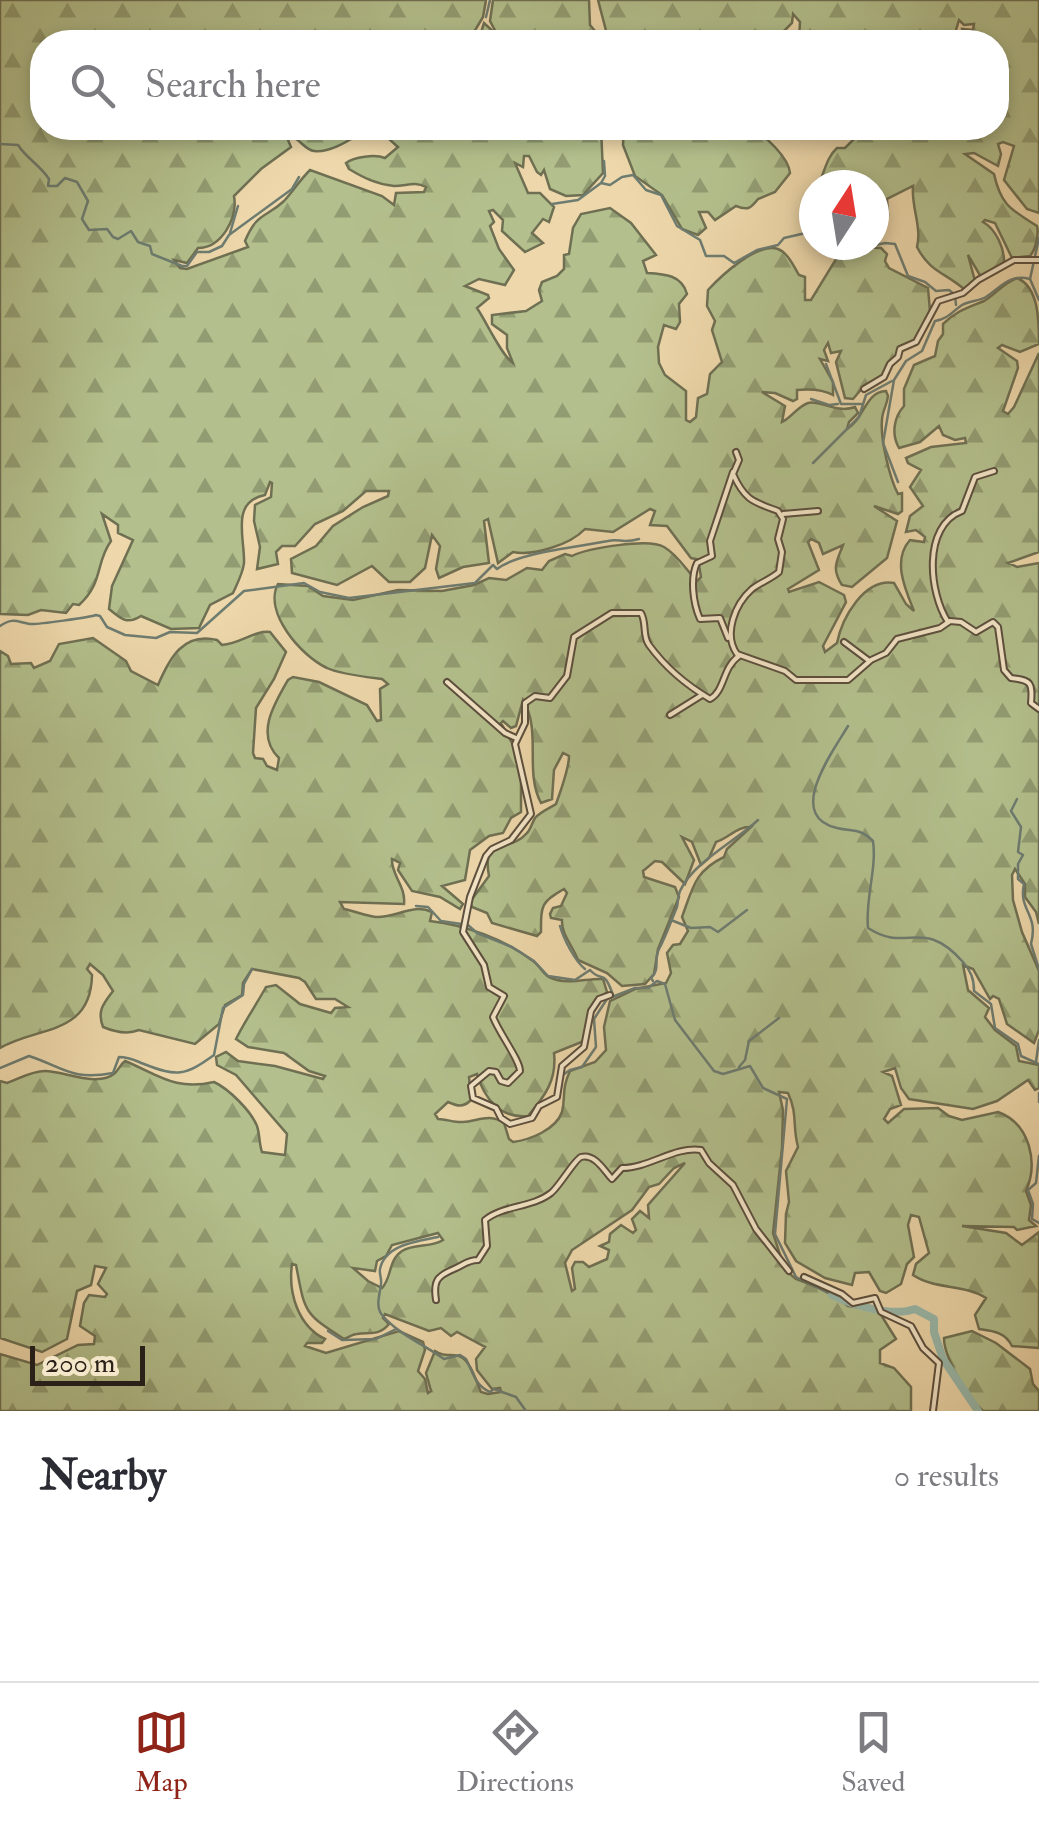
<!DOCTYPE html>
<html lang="en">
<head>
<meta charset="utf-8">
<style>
  :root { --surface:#fff; --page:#f7f7f7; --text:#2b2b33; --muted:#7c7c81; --line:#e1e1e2; --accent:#8f2418 }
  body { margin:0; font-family:"IM FELL Double Pica",serif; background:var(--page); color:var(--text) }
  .compass { position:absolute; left:799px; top:170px; width:90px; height:90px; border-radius:50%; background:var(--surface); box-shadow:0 5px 15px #0003; rotate:12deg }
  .scale { position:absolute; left:30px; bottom:25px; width:115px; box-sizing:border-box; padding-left:10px; border:5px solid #2b2119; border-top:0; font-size:28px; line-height:35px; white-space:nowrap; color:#2b2119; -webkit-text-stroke:8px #f4e6c8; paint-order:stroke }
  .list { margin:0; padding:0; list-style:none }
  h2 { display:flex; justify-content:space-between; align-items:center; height:130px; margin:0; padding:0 40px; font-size:42px }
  h2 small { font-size:32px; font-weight:400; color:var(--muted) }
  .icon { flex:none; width:55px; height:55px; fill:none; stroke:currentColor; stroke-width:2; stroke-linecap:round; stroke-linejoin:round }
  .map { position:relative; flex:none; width:1039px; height:1411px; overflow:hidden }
  .search { position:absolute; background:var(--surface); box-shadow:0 5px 15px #0003; left:30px; right:30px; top:30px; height:110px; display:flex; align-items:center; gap:25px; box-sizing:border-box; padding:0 35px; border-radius:40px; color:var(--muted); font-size:38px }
  .sheet { height:270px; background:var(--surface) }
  nav { display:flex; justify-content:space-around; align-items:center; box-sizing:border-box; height:140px; border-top:2px solid var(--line); background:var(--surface); font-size:28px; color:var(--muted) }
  nav a { display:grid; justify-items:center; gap:5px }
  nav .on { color:var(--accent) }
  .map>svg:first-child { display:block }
</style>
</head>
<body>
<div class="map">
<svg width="1039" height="1411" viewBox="0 0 1039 1411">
  <defs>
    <pattern id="forest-firs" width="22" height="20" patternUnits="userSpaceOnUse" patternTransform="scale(2.5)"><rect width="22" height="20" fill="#b3c08d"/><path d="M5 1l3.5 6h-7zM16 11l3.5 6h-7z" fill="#929c72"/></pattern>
  </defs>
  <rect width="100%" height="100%" fill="#eed8ab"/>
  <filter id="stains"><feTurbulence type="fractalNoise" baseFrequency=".002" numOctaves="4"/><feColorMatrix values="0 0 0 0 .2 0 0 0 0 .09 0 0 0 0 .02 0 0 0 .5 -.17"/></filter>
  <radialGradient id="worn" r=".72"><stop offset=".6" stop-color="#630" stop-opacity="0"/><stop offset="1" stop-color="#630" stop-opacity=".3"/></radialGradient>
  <g fill="url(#forest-firs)" stroke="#6f7053" stroke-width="2.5" fill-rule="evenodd">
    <path d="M 0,0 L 486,0 L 483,17 L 468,42 L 42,42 L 42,128 L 370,128 C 355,136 333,153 314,151 C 306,150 301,141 293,137 L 288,140 L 291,147 L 261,169 L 234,196 C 238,219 221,248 198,248 L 187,263 L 174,260 L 180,268 L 187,269 L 248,247 L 245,241 C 257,212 266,218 284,201 C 293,191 300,180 310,170 L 382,196 L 394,205 L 396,193 L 424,192 L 426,187 C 414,181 407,186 394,186 C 376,184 364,178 349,169 L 346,163 C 354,157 375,154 385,158 L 398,147 L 389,139 L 389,131 L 385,128 L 601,128 L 603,173 L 583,195 L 566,196 L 550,189 L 544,170 L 541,175 L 537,172 L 529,156 L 524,156 L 523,167 L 515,163 L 528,193 L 540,193 L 554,207 L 549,222 L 543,219 L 532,233 L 543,243 L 525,252 L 502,231 L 503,220 L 493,210 L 489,211 L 494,222 L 490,226 L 499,249 L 514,270 L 505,285 L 479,279 L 465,286 L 488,295 L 489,298 L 477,308 C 487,323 502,356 513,363 L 507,348 L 507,335 L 492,324 L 492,315 L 526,311 L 542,301 L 539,290 L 542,282 L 557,276 L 564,269 L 564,255 L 569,254 L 573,228 L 581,214 L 610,208 L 631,223 L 656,255 L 643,261 L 647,273 C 665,274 682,275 687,294 L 679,304 L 680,322 L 676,329 L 664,325 L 658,347 L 659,363 L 665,375 L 686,391 L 686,420 L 690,422 L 696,417 L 698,398 L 707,394 L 710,374 L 722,362 L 712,330 L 715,321 L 707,306 L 708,290 C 721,276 757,242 778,249 C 788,253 794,267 799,275 L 805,277 L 805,300 L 811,300 L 841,251 L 853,247 L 881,248 L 887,254 L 885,261 L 889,268 L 928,288 L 930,311 L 914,342 L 897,354 L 883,375 L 865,385 L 853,399 L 845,398 L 836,362 L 841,351 L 831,353 L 828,343 L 824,350 L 828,361 L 820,359 L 833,382 L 833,395 C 822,389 808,389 797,390 L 797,399 L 793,401 L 775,393 L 762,392 L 785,406 L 782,422 C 792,417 797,407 808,403 C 819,399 836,414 855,407 L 858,413 L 849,422 L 847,429 C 865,418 865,392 886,391 L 888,396 C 887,406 882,411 882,420 C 880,439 890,479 898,494 L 902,493 L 902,511 L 898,514 L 874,506 L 897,521 L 887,558 L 852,587 L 842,585 C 831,568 837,561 843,545 L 823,554 L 819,543 L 811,539 L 808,542 L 819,570 L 788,589 L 789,592 L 819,582 L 844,595 L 846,602 L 823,646 L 825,652 L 837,643 C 842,618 864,578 894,583 L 906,604 L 914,611 C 905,589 892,560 910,540 L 924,542 L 925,537 L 916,530 L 906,532 L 910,516 L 923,506 L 910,487 L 921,470 L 908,463 L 906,458 L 931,447 L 966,443 L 965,438 L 955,440 L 943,435 L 939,426 L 920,442 L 899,448 C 891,434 894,417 904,406 L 904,389 L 914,365 L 935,356 L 938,341 L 943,334 L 943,324 C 956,311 967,308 984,301 C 995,295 1003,283 1017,278 C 1039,287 1039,321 1039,344 L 1020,352 L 1002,345 L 998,348 L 1017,361 L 1018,368 L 1003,411 L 1008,414 L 1014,407 L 1039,353 L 1039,552 L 1008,563 L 1017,567 L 1039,563 L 1039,924 L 1036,912 L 1025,897 L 1025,884 L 1015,869 L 1012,875 L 1013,900 L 1022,932 L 1039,971 L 1039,1030 L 1034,1043 L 1007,1024 L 999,999 L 993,996 L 990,999 L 973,969 L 963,965 L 968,990 L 989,1008 L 985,1017 L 995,1030 L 1016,1046 L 1019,1061 L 1039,1065 L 1039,1088 L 1035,1090 L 1028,1080 L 997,1101 L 973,1109 L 909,1099 L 901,1088 L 895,1068 L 883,1072 L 892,1076 L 901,1105 L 890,1109 L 884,1119 L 888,1123 L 904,1109 L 938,1108 L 949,1116 L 962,1120 L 998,1112 C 1031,1124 1038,1164 1026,1191 L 1031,1205 L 1029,1220 L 1036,1226 L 1017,1230 L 1014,1227 L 962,1226 L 1006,1233 L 1022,1245 L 1039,1232 L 1039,1348 L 1012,1346 C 1005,1332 993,1331 979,1329 L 975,1315 L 986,1298 C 965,1284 935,1290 913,1275 L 916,1264 L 929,1253 L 919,1217 L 911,1215 L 908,1225 L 914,1257 L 907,1264 L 901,1284 L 886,1293 L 880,1291 L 869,1272 L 855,1273 L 852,1285 L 825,1278 L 796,1261 L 785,1243 L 786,1214 L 789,1202 L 786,1171 L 798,1147 C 792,1124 798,1115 788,1093 L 779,1092 L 783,1110 L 782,1148 L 773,1233 L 785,1270 L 796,1279 L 832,1293 L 848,1306 L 878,1310 L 896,1339 L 880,1350 L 880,1363 L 894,1368 L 911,1387 L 911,1411 L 0,1411 L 0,1354 L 37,1365 L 78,1345 L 94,1344 L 95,1336 L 80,1326 L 84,1303 L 89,1295 L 105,1297 L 107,1294 L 98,1284 L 106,1268 L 95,1266 L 91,1285 L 77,1291 L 67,1339 L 42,1352 L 0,1338 L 0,1081 L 7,1083 C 19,1079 31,1071 45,1071 C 64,1071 98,1088 115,1073 C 119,1069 121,1064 125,1061 C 159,1075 175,1091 214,1082 C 229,1089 251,1111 257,1126 C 260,1135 259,1144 262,1152 L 285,1155 L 287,1134 L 236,1075 L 217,1065 L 216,1057 L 226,1052 L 238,1061 L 275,1066 L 323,1079 L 325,1076 L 309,1071 L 284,1053 L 248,1047 L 236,1039 C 245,1021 256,1005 266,987 L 276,985 L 300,1004 L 331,1013 L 335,1008 L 348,1007 L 335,999 L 316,999 L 305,982 L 299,978 L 252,969 L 243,983 L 242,995 L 225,1005 L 219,1024 L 195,1044 L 139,1030 C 127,1035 115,1032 103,1027 C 97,1011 103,1004 113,991 L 103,975 L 90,964 L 87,969 L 92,975 C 91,1036 37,1026 0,1048 L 0,651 L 8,656 L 11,664 L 31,663 L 34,668 L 50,661 L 59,644 L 93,638 L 126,661 L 131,671 L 158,685 C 170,657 184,632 217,640 L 222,645 C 240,644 255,630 270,632 L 286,652 L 274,679 L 256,708 L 253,753 L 255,758 L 263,759 L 267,766 L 277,770 L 279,758 C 255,735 274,704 288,680 L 293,677 L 319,682 L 367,705 L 377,721 L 381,720 L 380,689 L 388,684 L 382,679 C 367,677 339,674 327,668 C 301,656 263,612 278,584 L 308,586 L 323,596 L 353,600 L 398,590 L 442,591 L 474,585 L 489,578 L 506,580 L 527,568 L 542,570 L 549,561 L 565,554 L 572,556 C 588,548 649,538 664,547 C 678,555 686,570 697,581 L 701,577 L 699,565 L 706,561 L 691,558 L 667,526 L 650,525 L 655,511 L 650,509 L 613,532 L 585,529 C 570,545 533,556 513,552 L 498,563 L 488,519 L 484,521 L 489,563 L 463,567 L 439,578 L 436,569 L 440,546 L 432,535 L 425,568 L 410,582 L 389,582 L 372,566 L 337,585 L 292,573 L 291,559 L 316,546 L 333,526 L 363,507 L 388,496 L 389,491 L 366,491 L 343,511 L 315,524 L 295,546 L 282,546 L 276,552 L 278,564 L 257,569 L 260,547 L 254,521 L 255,505 L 271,497 L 272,483 L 270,482 L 265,495 C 230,502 245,538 244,563 C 243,573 237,584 233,593 L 210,605 L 199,628 L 171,629 L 141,616 C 127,625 121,619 109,609 L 112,586 L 133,540 L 118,533 L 118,525 L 102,514 L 111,541 C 95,563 104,582 79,605 L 73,604 L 66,613 L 41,610 L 28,615 L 0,614 ZM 523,700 C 542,731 524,771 541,803 L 552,799 L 554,770 L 563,753 L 569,756 C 569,766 560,793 556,804 C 550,808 540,812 535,818 C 532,823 531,829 527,833 C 509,854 481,836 489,876 L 470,902 L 472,907 L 487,913 L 492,923 L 537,936 L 541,932 C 541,905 541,902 564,889 L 567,893 L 561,906 L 553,908 L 550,914 L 551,918 L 562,920 C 561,934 573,946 578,960 L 607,973 L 622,986 L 645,984 L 654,974 L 658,949 L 679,897 L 675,887 L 644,877 L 643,871 L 655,861 L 662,862 L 685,884 L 694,860 L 682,837 L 692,842 L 701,865 L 709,858 L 716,842 C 729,838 737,826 751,827 L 727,849 L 724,857 C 695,871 693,887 682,917 L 688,931 L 680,944 L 673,945 L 667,953 L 671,973 L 666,983 L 635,989 L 610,1001 L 604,1027 L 606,1050 L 595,1062 L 570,1071 C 561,1090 566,1096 562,1112 C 556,1130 529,1140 513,1142 L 509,1139 L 504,1123 C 490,1113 478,1121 463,1122 C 456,1123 446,1119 438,1119 L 435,1114 L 448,1102 C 457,1106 463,1108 471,1100 L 469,1077 L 477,1074 C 484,1098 500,1119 528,1116 C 545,1096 557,1080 554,1053 L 584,1041 L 589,1009 L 607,992 L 603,979 C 586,978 568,986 549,977 C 543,974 539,965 533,961 C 504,939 465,925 430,921 L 432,912 C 413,903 396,918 376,917 C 366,916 354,911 344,909 L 340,902 L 404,904 C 406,886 391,875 392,859 L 400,863 L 398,870 L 412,891 L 440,897 L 460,909 L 463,904 L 442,886 L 465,880 L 470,850 L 489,836 L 503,833 L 511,818 L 521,812 L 521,778 L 517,752 L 501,723 L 503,721 L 511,728 L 516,726 ZM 685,1163 L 648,1205 L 649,1218 L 640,1211 L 632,1219 L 636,1230 L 633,1233 L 621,1225 L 610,1234 L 609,1242 L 600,1246 L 609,1250 L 607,1259 L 589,1267 L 583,1262 L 575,1262 L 572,1268 L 575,1289 L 572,1291 L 565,1263 L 572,1250 L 632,1210 L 649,1187 L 659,1184 L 674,1168 ZM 438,1233 L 443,1240 C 431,1248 415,1243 402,1251 C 388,1260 392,1278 382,1288 L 368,1281 L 353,1268 L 375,1271 L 377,1261 L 386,1256 L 392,1245 ZM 292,1264 L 296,1265 C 305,1312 303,1313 344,1339 C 348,1338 352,1334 357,1334 C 370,1332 379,1336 389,1324 L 383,1318 L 385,1314 L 429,1331 L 441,1328 L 451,1336 L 457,1332 L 485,1347 L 476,1359 L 477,1370 L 492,1389 L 500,1388 L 501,1392 L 488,1394 L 481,1392 C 477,1383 470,1359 459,1356 C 448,1353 446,1358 435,1351 L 426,1373 L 431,1391 L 428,1393 L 425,1379 L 418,1371 L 425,1350 L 423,1342 L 399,1331 L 326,1353 L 305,1346 L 307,1343 L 322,1343 L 325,1339 C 298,1326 288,1293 292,1264 Z"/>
    <path d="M 493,0 L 589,0 L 590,25 L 600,37 L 599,42 L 478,42 L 484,23 L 498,36 L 490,21 Z"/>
    <path d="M 598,0 L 1039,0 L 1039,213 L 1027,209 L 1004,180 L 1014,146 L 1003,142 L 998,144 L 1001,154 L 998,166 L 974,153 L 965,154 L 994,174 C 1001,206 1012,210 1037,226 C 1039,234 1036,249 1030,256 L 1012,258 L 995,223 L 985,220 L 983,222 C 996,229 1005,249 1004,264 L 981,277 L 968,255 L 975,281 L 964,289 C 944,272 930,272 917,247 C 922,226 911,207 913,186 L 887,199 L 888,215 L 877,215 L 874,221 L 874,185 L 818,185 C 825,172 826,158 837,148 L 845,148 L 859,134 L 874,128 L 996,128 L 996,42 L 964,42 L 962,29 L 973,30 L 974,24 L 964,25 L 959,20 L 953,40 L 943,42 L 804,42 L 799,39 L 800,22 L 793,14 L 792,23 L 784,31 L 786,42 L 647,42 L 641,37 L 612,41 L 608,38 Z"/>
    <path d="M 624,128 L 751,128 C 765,135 789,158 790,173 L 775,192 L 758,199 C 751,208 748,211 736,206 L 715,220 L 708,212 L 699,212 L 706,228 L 698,235 L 682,229 L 662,195 L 635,176 L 623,145 Z"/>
    <path d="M 972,1331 L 996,1343 L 1030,1369 L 1033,1384 L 1039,1391 L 1039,1411 L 983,1411 C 968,1398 944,1358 944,1338 Z"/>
  </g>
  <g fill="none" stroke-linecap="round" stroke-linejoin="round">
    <g stroke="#6d7c71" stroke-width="2.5">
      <path d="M 486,17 L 490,0"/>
      <path d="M 0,144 L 18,145 C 27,159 40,165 49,179 L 48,186 L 57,186 L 65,178 L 77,182 L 88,201 L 82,219 L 89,230 L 107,229 L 113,237 L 118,239 L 131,231 L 138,242 L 150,246 L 152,254 L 182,266 L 187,266 L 197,252 L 209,252 L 222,246 L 229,235 L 292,189 L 299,177"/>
      <path d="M 601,183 L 605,176 L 604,161"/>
      <path d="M 552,204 L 578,200 L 601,183 L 610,185 L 622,177 L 633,175 L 646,190 L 661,195 L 677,226 L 700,240 L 706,256 L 724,256 L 734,263 L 757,250 L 778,245 L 784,238 L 810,232 L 814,234"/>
      <path d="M 806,231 L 804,216 L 808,204"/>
      <path d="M 230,233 L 238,206"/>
      <path d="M 829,245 L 834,257 L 850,245 L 863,248 L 885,243 L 895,244 L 908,276 L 925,282 L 936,291 L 949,290 L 955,295 L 956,305"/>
      <path d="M 1030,279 L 1039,238"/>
      <path d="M 826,364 L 841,404 L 861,404"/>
      <path d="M 811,399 L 829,405 L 838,404"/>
      <path d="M 813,463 L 859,417 L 866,395 L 892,381"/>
      <path d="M 898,482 L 883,443 L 894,380 L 906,361 L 922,351 L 935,321 C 948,319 953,311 962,305 C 969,301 979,301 986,297 C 1002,286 1009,274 1030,279 L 1039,300"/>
      <path d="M 0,626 C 13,617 17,622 30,624 C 36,625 91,617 96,615 L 100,616 L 107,627 L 125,635 L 156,638 L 170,632 L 197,633 L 244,591 L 304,583 L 320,592 L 349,598 L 475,583 L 493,565 L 497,569 C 519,552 579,547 608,541 C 620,538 621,544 639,539"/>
      <path d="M 848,726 C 834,750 784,816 837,828 C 853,832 860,828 873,841 C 877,869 865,899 868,928 C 908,954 922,916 963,962 C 971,971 974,979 974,991 L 991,1004 L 995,1028 L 1018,1044 L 1021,1056 L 1039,1064"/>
      <path d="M 1017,799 L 1011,811 L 1021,827 L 1018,852 L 1023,855 L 1018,864 L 1018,879 L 1024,884 C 1018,911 1039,913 1031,944 L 1039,969"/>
      <path d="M 416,906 L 428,907 L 441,921 L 468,925 L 477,933 L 512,947 L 534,961 L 548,976 L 575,980 L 590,970 C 603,984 603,967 613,995"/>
      <path d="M 671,920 L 691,928 L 710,927 L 718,932 L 747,910"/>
      <path d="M 560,926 C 564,940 575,961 585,969"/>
      <path d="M 653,981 L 651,978 C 661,968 653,961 659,949 C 666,936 671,921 677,907 C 678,902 678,896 680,891 C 694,861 735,842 758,820"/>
      <path d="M 1036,1062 L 1039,1040"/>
      <path d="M 739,1067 L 745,1060 L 749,1041 L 779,1018"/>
      <path d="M 0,1068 L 29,1056 C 63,1067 71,1081 113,1073 L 119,1057 C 129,1057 134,1060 144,1064 C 177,1077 185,1076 214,1055 L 223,1008 L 243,995 L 244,984 L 252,969"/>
      <path d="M 557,1079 L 570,1070 L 582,1067 L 596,1047 L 594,1019 L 607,999 L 635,988 L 648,988 L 657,981 L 665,984 L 675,1020 L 714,1071 L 723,1074 L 750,1066 L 763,1088 L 787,1099 L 775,1234 L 796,1277 L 832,1295"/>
      <path d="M 1039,1093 L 1039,1102"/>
      <path d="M 1039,1156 L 1036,1183 L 1028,1190 L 1033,1204 L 1032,1219 L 1039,1223"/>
      <path d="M 438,1237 C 419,1241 385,1244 380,1269 C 379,1274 382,1279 381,1284 C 380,1294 375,1306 382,1315 C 398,1334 423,1344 444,1359 L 460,1355 L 466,1359 C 473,1372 475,1386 490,1392 L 494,1389 L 516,1397 L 526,1411"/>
      <path d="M 328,1331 L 342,1340 L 376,1339 L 396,1329"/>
    </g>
    <path stroke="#99b9ab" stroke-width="8" d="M 832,1295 C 854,1306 893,1317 915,1309 L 934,1319 L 934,1332 L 943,1359 L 978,1411"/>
    <g stroke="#5c4f3e" stroke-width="8">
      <g id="minor">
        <path d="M 864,389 L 884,377 L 890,364 L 898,357 L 900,349 L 916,342 L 938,301 L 963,293 L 978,280 L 1014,260 L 1039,260"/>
        <path d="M 736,452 L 739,460 L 733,474 C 745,501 754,502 778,511 L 783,519 L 778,539 L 782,552 L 779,572 C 771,579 761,582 752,589 C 735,604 723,634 737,654 L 785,671 L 796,680 L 848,680 L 871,660 L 886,653 L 897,639 L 940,628 L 950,621 L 961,622 L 976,632 L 993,622 L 998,627 L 1004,670 L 1011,678 C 1031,680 1033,683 1031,703 L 1039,709"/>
        <path d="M 783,514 L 818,511"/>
        <path d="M 948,622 C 929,593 922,526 962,511 L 975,477 L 994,471"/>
        <path d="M 728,638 L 720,618 L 700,619 C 693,603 690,578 697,563 L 712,556 L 710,541 L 733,472"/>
        <path d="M 844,642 L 868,660"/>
        <path d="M 447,682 L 505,733 L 516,738"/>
        <path d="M 670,715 L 702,695"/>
        <path d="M 610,995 L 599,999 L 591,1011 L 584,1047 L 562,1066 L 557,1097 L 539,1106 L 532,1118 L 510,1124 L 501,1118 L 496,1108 L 473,1098 L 471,1086 L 489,1071 L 496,1072 L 501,1081 L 508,1083 L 520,1071 C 520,1060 499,1033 493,1017 L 504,996 L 489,987 L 484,965 L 463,932 L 470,897 L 486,856 L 492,849 L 511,840 L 531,814 L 515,744 L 525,723 L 525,703 L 535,696 L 550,698 L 567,676 L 574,637 L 612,613 L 641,613 C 647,623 642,636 649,645 C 665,667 688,686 710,699 C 725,691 722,668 739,656"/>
        <path d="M 804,1277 L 842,1294 L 853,1303 L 875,1298 L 881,1312 L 911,1326 L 923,1348 L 939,1363 L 933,1411"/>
        <path d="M 436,1300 C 433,1281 437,1276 454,1269 C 464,1265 467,1260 478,1260 L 487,1246 L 485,1220 C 503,1205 532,1208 551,1193 C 559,1187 575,1159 581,1157 C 595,1153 605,1172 612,1179 L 622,1168 C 649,1168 675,1146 701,1150 L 709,1163 L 733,1185 L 756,1229 L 789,1271"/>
      </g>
    </g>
    <use href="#minor" stroke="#f4e6c8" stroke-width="4"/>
  </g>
  <rect width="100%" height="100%" filter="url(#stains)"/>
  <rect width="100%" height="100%" fill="url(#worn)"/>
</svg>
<svg class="compass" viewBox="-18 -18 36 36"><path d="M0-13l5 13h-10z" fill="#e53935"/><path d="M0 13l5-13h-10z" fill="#7c7c81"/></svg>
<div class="scale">200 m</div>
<div class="search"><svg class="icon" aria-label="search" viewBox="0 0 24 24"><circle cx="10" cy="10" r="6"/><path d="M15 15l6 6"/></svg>Search here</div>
</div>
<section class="sheet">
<h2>Nearby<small>0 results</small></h2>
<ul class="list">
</ul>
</section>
<nav>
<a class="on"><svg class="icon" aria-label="map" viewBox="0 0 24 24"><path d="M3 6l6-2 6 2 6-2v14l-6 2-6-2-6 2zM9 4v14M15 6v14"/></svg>Map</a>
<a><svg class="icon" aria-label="directions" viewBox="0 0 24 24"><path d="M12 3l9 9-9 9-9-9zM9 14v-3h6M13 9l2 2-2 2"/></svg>Directions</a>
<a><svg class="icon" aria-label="saved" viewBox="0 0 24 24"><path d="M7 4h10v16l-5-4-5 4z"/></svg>Saved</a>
</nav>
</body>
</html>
